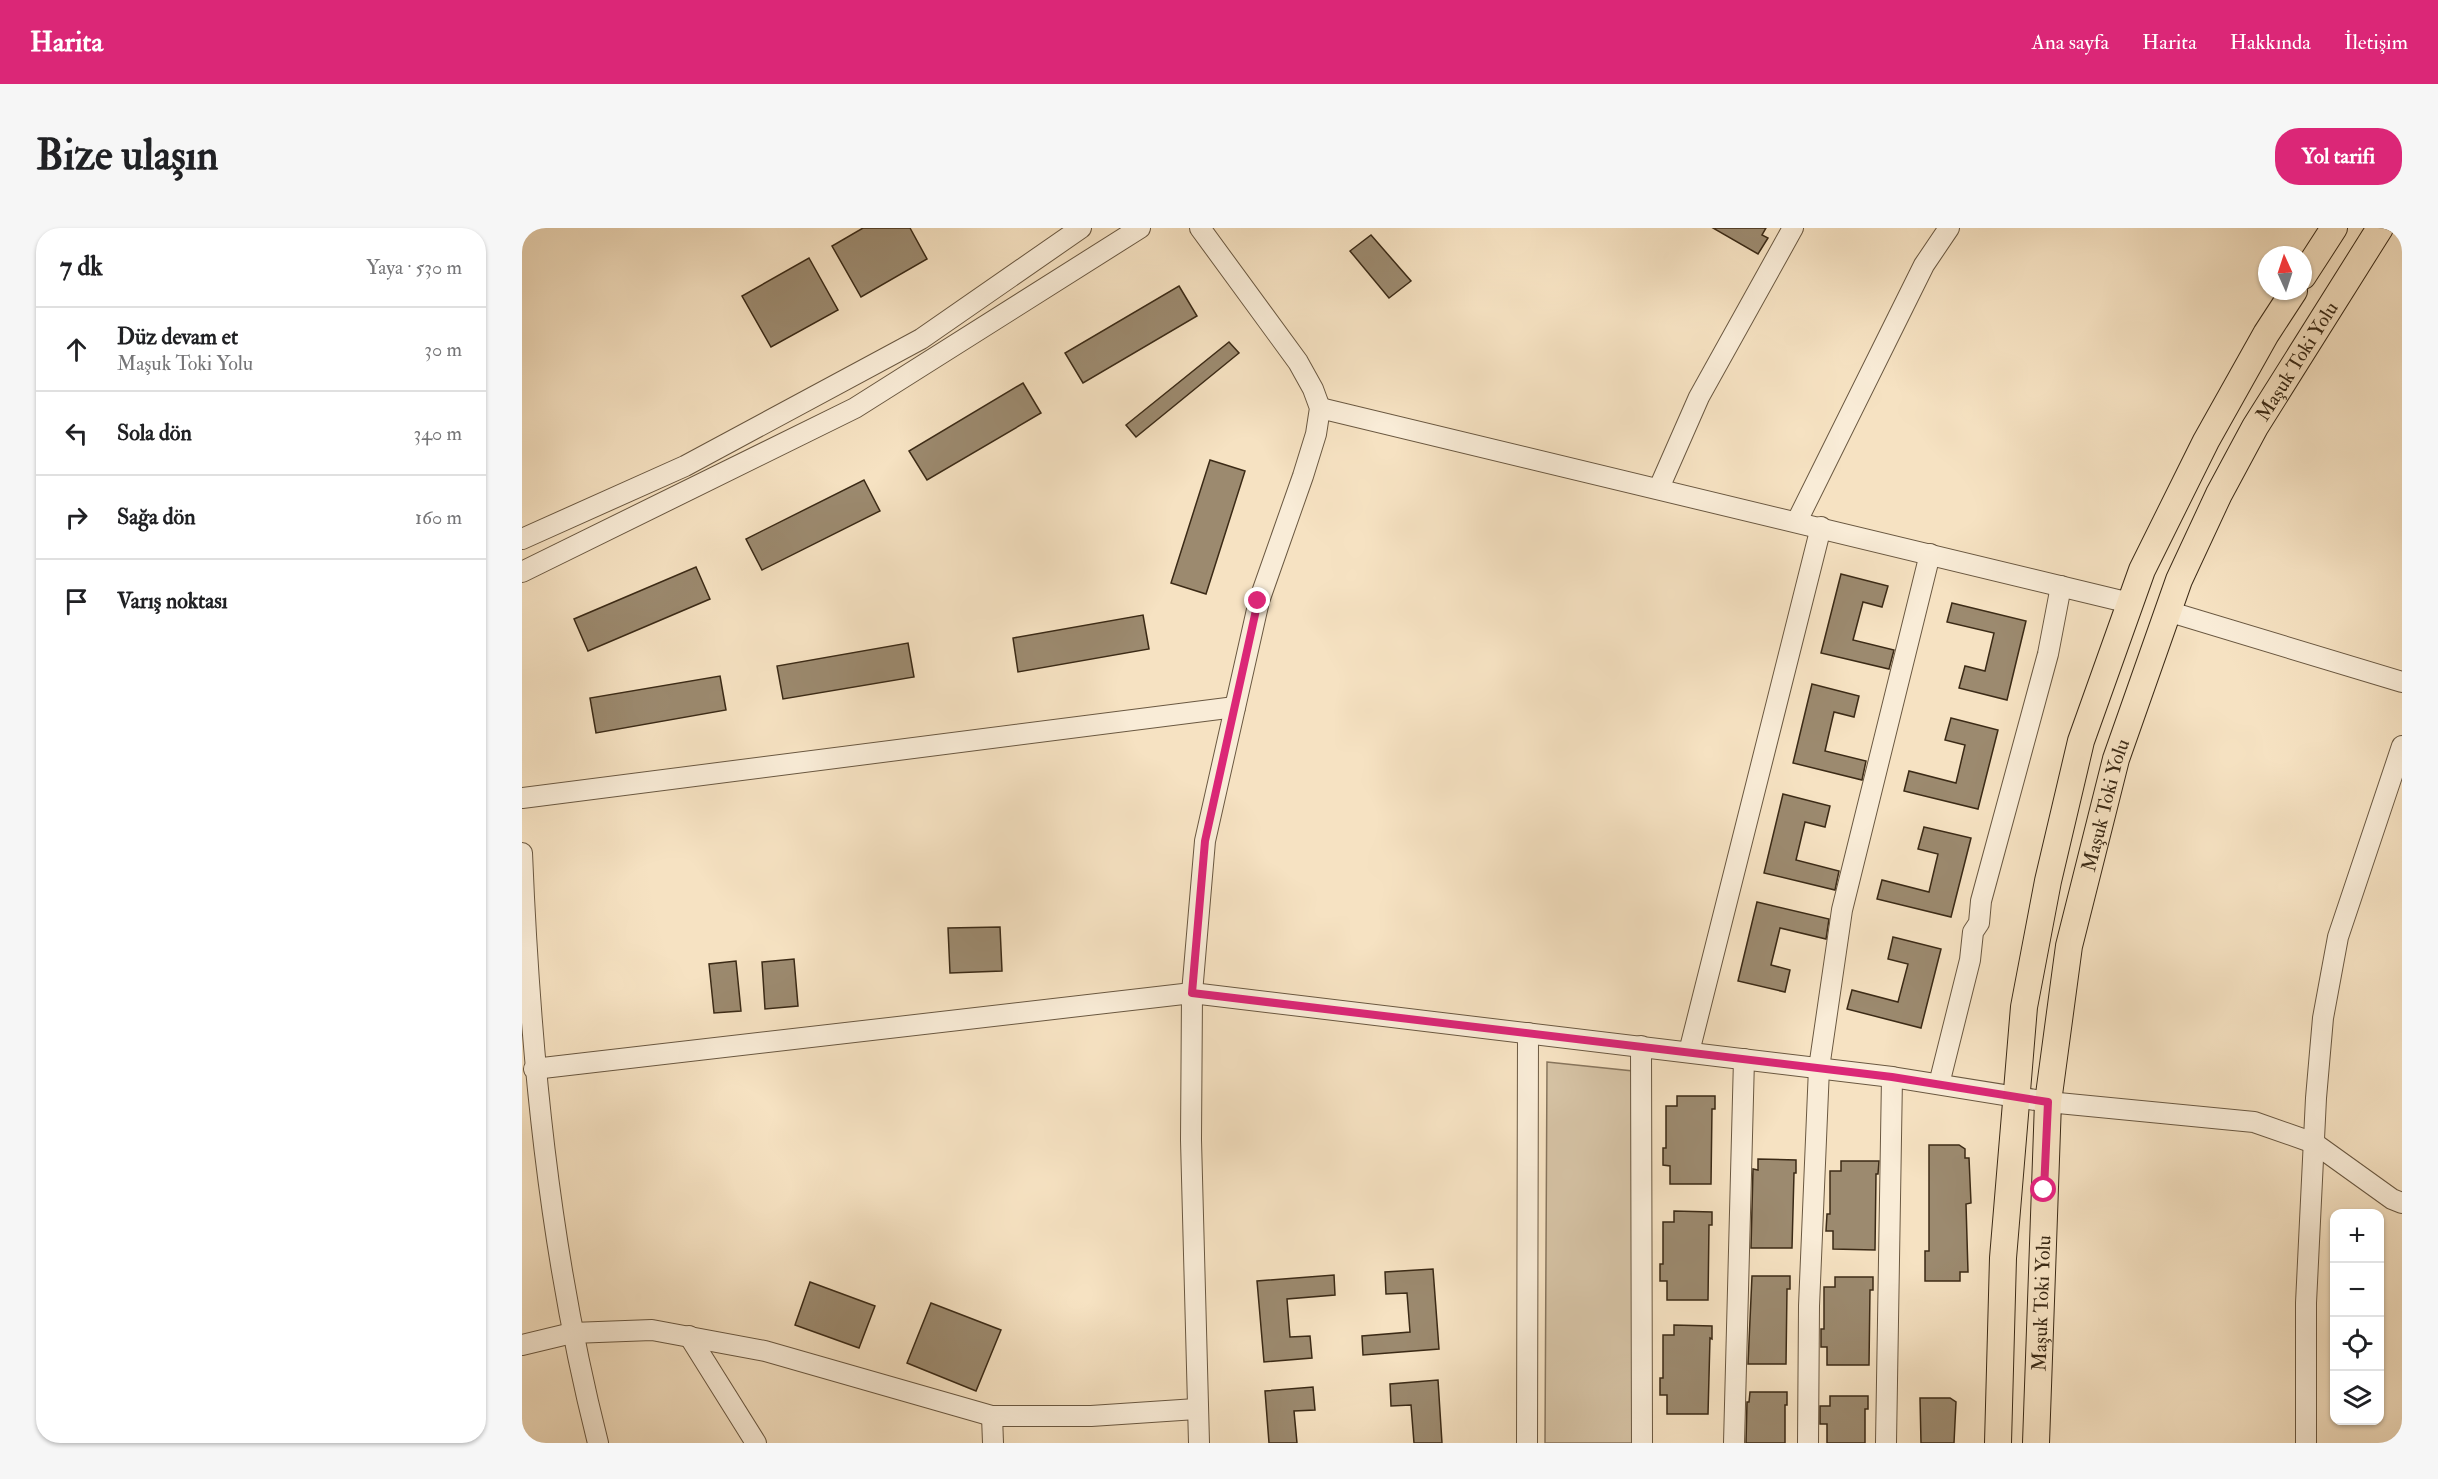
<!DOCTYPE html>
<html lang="tr">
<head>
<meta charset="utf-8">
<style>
  :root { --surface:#fff; --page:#f6f6f6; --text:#202124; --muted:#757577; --line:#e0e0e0; --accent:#db2777 }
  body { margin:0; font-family:"IM FELL Double Pica",serif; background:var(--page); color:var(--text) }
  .controls { position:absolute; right:18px; bottom:18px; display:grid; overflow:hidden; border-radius:12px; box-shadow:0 2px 4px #0004 }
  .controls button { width:54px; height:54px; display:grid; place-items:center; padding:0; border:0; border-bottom:2px solid var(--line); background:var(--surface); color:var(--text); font:30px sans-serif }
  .compass { position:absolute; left:1736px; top:18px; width:54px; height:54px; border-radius:50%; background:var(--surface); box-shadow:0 2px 4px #0004; rotate:357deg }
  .stop { position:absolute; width:18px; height:18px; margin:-14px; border:4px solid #db2777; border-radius:50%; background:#fff }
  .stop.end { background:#db2777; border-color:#fff; box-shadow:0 2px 6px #0008 }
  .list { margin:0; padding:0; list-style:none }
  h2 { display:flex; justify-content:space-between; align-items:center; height:78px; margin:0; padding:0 24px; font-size:26px }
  h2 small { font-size:20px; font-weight:400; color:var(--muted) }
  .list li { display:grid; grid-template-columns:39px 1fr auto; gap:18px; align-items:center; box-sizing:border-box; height:84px; padding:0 24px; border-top:2px solid var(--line) }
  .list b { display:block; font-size:22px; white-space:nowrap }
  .list p { margin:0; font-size:20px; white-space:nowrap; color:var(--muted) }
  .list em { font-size:20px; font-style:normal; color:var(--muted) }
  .icon { flex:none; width:33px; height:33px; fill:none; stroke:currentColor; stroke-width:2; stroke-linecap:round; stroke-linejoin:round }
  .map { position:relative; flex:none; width:1880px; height:1215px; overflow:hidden; border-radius:24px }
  header { display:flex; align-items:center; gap:36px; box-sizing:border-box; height:84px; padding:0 30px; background:var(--accent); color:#fff }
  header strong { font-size:28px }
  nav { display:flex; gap:33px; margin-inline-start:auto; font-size:21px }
  .intro { display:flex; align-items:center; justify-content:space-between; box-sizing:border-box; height:144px; padding:0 36px }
  h1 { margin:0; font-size:42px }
  .button { padding:15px 27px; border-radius:24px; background:var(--accent); color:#fff; font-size:21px; font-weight:700 }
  main { display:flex; gap:36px; padding:0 36px }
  aside { flex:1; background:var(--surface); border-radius:24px; box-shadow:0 2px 4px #0004 }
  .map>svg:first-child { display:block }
</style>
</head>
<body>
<header>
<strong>Harita</strong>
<nav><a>Ana sayfa</a><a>Harita</a><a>Hakkında</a><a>İletişim</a></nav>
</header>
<div class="intro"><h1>Bize ulaşın</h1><a class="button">Yol tarifi</a></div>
<main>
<aside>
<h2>7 dk<small>Yaya · 530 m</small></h2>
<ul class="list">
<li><svg class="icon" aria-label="ahead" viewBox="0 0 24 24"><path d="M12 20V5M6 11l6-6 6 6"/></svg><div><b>Düz devam et</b><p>Maşuk Toki Yolu</p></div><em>30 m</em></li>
<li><svg class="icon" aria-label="left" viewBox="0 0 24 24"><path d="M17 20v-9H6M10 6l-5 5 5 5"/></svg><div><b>Sola dön</b></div><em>340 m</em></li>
<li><svg class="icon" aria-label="right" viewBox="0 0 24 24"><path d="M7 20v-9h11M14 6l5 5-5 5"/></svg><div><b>Sağa dön</b></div><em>160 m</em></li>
<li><svg class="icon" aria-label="arrive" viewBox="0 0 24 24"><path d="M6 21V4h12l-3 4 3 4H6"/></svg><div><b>Varış noktası</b></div></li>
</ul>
</aside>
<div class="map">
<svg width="1880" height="1215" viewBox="0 0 1880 1215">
  <rect width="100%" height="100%" fill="#f6e2c2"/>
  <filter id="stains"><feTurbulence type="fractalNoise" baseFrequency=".00333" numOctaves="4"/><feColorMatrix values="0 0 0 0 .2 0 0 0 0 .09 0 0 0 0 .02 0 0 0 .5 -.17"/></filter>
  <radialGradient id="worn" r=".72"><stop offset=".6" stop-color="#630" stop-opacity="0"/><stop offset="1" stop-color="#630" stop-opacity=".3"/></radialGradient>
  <path fill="#d6c3a5" stroke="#88765e" stroke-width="1.5" d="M 1025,834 L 1111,843 L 1111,1215 L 1023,1215 Z"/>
  <g fill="#9c8a6f" stroke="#3b2a16" stroke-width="1.5">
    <path d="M 341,0 L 388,0 L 405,31 L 339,69 L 310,18 Z"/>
    <path d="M 1191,0 L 1244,0 L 1240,7 L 1246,10 L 1236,26 Z"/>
    <path d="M 849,7 L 889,53 L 867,70 L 828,23 Z"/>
    <path d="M 287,30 L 316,82 L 249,119 L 220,68 Z"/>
    <path d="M 657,58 L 675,88 L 561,155 L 543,125 Z"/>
    <path d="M 707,114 L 717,125 L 614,209 L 604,197 Z"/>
    <path d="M 501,155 L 519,185 L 405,252 L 387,223 Z"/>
    <path d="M 688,232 L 723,243 L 684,366 L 649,355 Z"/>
    <path d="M 342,252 L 358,283 L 240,342 L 224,311 Z"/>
    <path d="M 174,339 L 188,371 L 66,423 L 52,391 Z"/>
    <path d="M 1319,346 L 1366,358 L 1360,379 L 1341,374 L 1331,412 L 1372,422 L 1367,441 L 1299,425 Z"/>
    <path d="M 1430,375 L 1504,393 L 1485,472 L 1437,460 L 1443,438 L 1463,443 L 1472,405 L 1425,394 Z"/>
    <path d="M 621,387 L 627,421 L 496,444 L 491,410 Z"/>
    <path d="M 386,415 L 392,449 L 261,471 L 255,438 Z"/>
    <path d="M 198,448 L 204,482 L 74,505 L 68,470 Z"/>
    <path d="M 1290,456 L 1337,468 L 1332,489 L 1312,484 L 1303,523 L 1344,533 L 1340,552 L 1271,535 Z"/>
    <path d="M 1429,490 L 1476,502 L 1456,581 L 1382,563 L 1387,543 L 1434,555 L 1443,517 L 1423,512 Z"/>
    <path d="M 1261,566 L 1308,578 L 1303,599 L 1283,594 L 1274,632 L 1317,643 L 1313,662 L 1242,645 Z"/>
    <path d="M 1402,599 L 1449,610 L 1429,689 L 1355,671 L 1360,652 L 1407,664 L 1416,626 L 1396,621 Z"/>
    <path d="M 1235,674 L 1307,691 L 1304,711 L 1258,700 L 1249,737 L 1268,742 L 1263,764 L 1216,753 Z"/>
    <path d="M 478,699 L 480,743 L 428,745 L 426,700 Z"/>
    <path d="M 1371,709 L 1419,721 L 1399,800 L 1325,781 L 1330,762 L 1376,774 L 1386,736 L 1366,731 Z"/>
    <path d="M 272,731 L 276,778 L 243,781 L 240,734 Z"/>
    <path d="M 214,733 L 219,783 L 192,785 L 187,736 Z"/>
    <path d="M 1155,868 L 1193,868 L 1193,881 L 1190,881 L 1189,956 L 1148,956 L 1148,938 L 1141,937 L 1141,920 L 1144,920 L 1144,878 L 1155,878 Z"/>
    <path d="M 1407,917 L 1437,917 L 1443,921 L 1443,930 L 1447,930 L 1449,975 L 1444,976 L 1446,1044 L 1438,1044 L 1438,1053 L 1403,1053 L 1403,1023 L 1407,1023 Z"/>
    <path d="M 1236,931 L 1274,932 L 1274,945 L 1272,945 L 1270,1020 L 1229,1020 L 1231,941 L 1236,942 Z"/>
    <path d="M 1319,933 L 1357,933 L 1356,946 L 1354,946 L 1353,1022 L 1311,1021 L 1311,1003 L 1304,1003 L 1305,986 L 1308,986 L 1308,943 L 1319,943 Z"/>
    <path d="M 1152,983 L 1190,984 L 1190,997 L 1187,997 L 1186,1072 L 1145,1072 L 1145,1053 L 1138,1053 L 1138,1036 L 1141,1036 L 1141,994 L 1152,994 Z"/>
    <path d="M 911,1041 L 917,1121 L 841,1127 L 840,1108 L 888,1104 L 885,1065 L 864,1066 L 863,1044 Z"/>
    <path d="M 812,1047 L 813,1067 L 765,1071 L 768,1109 L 788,1108 L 790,1130 L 742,1134 L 735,1053 Z"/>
    <path d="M 1230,1048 L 1268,1048 L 1268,1061 L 1265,1061 L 1264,1136 L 1226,1136 Z"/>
    <path d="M 1313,1049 L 1351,1049 L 1351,1062 L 1348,1062 L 1347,1137 L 1305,1137 L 1305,1119 L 1299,1119 L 1299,1101 L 1302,1101 L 1302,1059 L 1313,1059 Z"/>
    <path d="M 288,1054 L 353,1078 L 337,1120 L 273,1097 Z"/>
    <path d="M 409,1075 L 479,1102 L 454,1163 L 385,1135 Z"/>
    <path d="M 1152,1097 L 1190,1098 L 1190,1111 L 1188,1110 L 1186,1186 L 1145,1186 L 1145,1167 L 1138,1167 L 1138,1150 L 1141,1150 L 1141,1107 L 1152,1107 Z"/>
    <path d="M 916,1152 L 920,1215 L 892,1215 L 889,1177 L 869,1178 L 868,1156 Z"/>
    <path d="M 791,1159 L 793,1182 L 772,1183 L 775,1215 L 747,1215 L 743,1163 Z"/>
    <path d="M 1228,1164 L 1265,1164 L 1265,1177 L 1263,1177 L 1263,1215 L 1224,1215 L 1225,1174 L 1227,1174 Z"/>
    <path d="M 1308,1168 L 1346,1168 L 1346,1181 L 1343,1181 L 1343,1215 L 1305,1215 L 1305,1196 L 1298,1196 L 1298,1178 L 1308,1178 Z"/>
    <path d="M 1398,1170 L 1428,1170 L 1434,1174 L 1432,1215 L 1399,1215 Z"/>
  </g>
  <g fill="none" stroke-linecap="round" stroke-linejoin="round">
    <g stroke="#6a5841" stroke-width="22">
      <g id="minor">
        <path d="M 798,180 L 1608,375"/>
        <path d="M 1137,260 L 1177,169 L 1271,0"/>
        <path d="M 1275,293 L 1402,37 L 1427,0"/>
        <path d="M 0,311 L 163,238 L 399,111 L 559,0"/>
        <path d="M 0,344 L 333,180 L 618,0"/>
        <path d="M 1645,383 L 1880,454"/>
        <path d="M 0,570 L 713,479"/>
        <path d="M 0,625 C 8,823 27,1022 76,1215"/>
        <path d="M 1119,818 L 1120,1215"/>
        <path d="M 1167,824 L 1299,299"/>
        <path d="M 12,841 L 670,765 L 1370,849 L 1526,874 L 1732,894 L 1792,915 L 1870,971 L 1880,975"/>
        <path d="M 1417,856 L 1448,732 L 1451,704 L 1457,695 L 1459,673 L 1526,426 L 1539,358"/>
        <path d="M 167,1108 L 234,1215"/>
        <path d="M 0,1117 L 50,1105 L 130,1102 L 243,1123 L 470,1188 L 569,1188 L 674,1181"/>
        <path d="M 470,1188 L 471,1215"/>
        <path d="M 677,1215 L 669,912 L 670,765 L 683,613 L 737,373 L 781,248 L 794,206 L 798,180 L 791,161 L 776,134 L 678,0"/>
        <path d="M 1005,1215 L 1006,805"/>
        <path d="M 1212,1215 L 1222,831"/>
        <path d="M 1286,1215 L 1287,1078 L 1297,840 L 1320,682 L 1408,326"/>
        <path d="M 1364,1215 L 1370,849"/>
        <path d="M 1784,1215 L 1784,1075 L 1794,870 L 1801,790 L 1816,709 L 1880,518"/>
      </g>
    </g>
    <g stroke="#3b2a16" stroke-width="28">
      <g id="major">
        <path d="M 1781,48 L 1812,0"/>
        <path d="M 1476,1215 L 1481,1030 L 1502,779 L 1526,653 L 1559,513 L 1620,342 L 1684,213 L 1744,106 L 1772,63"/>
        <path id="s1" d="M 1514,1215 L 1526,874 L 1547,718 L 1594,531 L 1657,352 L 1697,266 L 1733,199 L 1858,0"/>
      </g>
    </g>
    <use href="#minor" stroke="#f9ecd7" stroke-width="20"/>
    <use href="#major" stroke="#f6e2c2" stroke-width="26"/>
  </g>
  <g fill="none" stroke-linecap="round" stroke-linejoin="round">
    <path stroke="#db2777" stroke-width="8" d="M 736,373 L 683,613 L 670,765 L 1370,849 L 1526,874 L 1522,962"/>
  </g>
  <g text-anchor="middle" stroke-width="5" stroke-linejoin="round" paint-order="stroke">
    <g font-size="20" fill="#3b2a16" stroke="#f9ecd7">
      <text dy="7" stroke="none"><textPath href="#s1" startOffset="1130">Maşuk Toki Yolu</textPath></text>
      <text dy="7" stroke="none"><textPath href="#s1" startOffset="644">Maşuk Toki Yolu</textPath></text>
      <text dy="7" stroke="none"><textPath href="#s1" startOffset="140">Maşuk Toki Yolu</textPath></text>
    </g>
  </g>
  <rect width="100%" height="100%" filter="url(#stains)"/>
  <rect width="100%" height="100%" fill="url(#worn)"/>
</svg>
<div class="controls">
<button>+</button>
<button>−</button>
<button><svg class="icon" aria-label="locate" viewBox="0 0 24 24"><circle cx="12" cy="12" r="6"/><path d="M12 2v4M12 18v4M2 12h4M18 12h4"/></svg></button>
<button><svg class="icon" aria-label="layers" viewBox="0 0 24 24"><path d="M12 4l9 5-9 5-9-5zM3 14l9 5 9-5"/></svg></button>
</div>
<svg class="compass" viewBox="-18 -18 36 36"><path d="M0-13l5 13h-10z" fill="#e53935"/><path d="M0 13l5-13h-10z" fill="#757577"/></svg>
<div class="stop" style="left:1522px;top:962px"></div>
<div class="stop end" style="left:736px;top:373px"></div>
</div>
</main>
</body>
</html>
